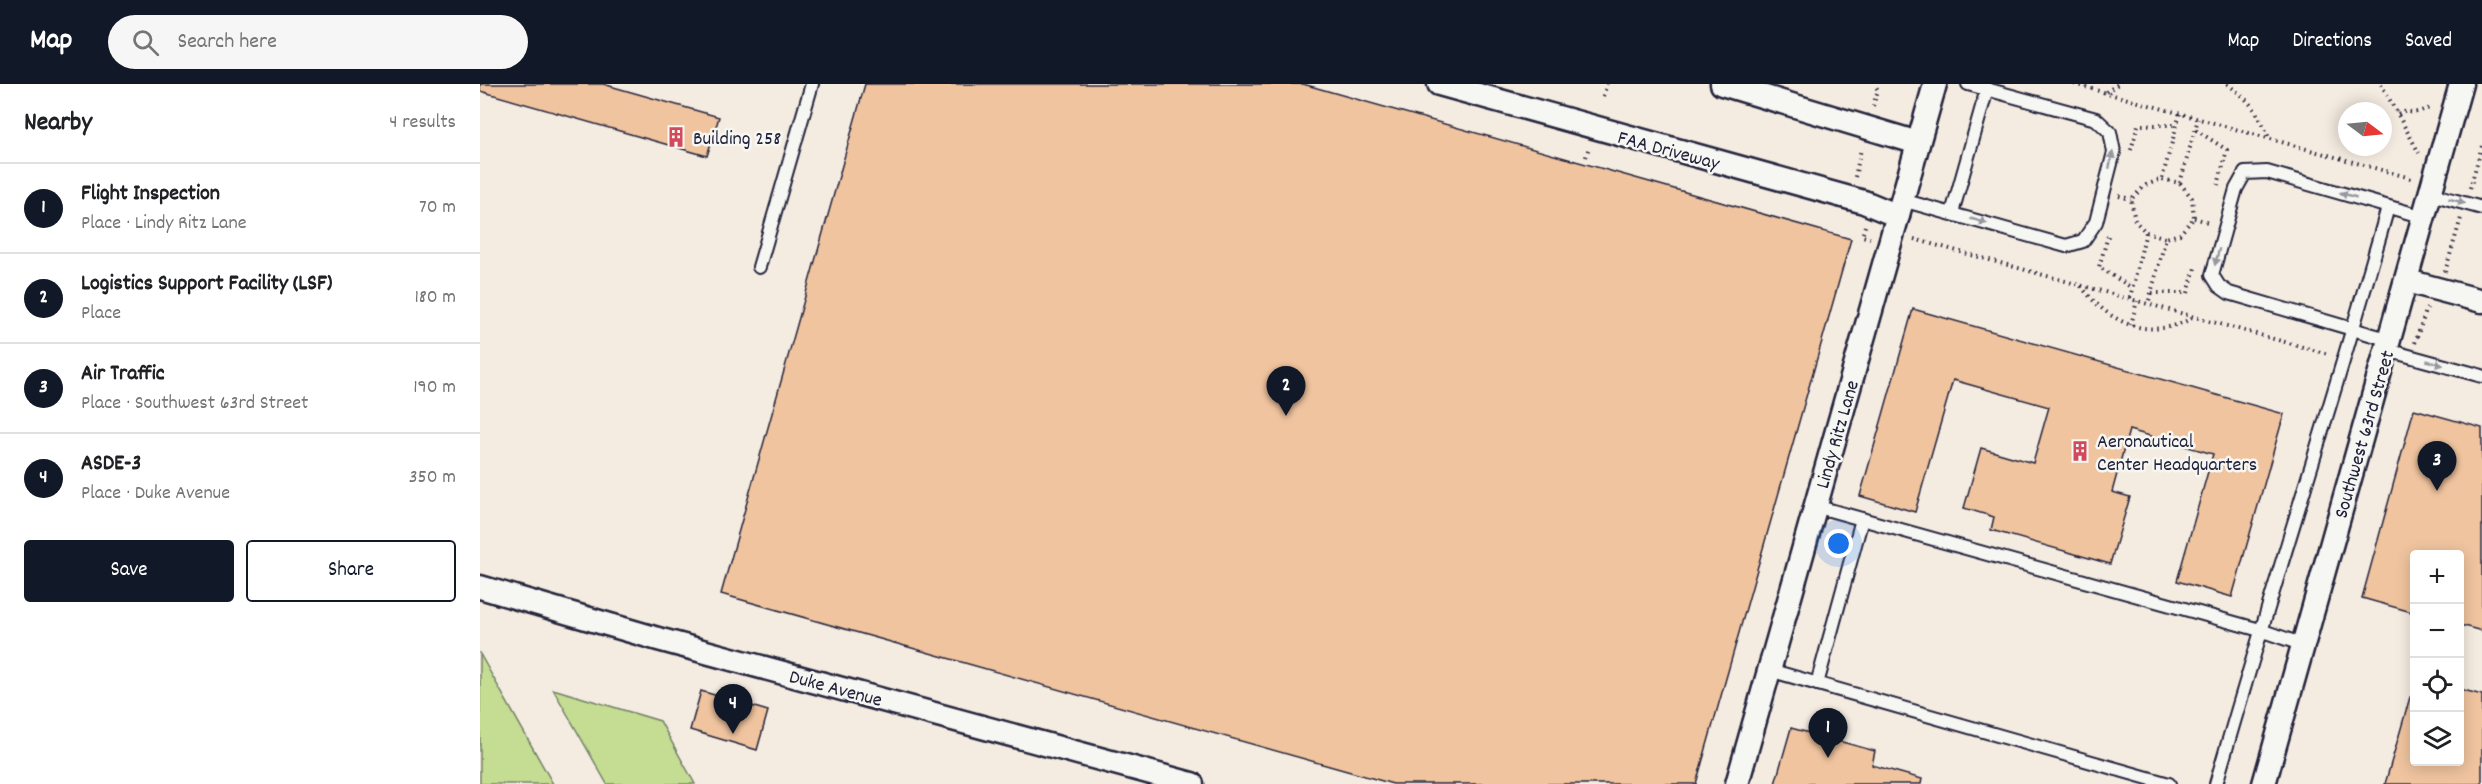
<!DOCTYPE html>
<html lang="en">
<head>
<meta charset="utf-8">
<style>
  :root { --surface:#fff; --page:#f6f6f6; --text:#202124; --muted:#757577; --line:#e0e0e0; --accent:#111827 }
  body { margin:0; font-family:Dekko,sans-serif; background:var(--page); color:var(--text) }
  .controls { position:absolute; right:18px; bottom:18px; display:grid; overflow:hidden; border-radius:6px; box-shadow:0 3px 15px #0003 }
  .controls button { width:54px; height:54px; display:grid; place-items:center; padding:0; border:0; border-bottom:2px solid var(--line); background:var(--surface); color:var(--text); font:30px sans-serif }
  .compass { position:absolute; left:1858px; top:18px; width:54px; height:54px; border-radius:50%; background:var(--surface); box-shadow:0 3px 15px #0003; rotate:106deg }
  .you { position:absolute; left:1359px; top:460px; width:21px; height:21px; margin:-15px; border:4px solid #fff; border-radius:50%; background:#1a73e8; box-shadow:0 0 0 9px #1a73e833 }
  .badge { display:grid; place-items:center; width:39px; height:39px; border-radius:50%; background:var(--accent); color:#fff; font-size:20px; font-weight:700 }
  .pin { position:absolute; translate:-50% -50px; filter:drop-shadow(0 2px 3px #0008) }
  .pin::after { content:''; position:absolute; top:32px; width:21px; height:18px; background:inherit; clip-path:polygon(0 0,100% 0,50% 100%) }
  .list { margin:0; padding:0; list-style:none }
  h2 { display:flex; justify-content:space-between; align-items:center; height:78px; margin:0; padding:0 24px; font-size:26px }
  h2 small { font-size:20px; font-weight:400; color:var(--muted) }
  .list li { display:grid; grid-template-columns:39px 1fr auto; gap:18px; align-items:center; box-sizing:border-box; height:90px; padding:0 24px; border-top:2px solid var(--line) }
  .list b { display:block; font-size:22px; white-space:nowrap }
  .list p { margin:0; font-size:20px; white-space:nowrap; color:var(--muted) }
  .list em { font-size:20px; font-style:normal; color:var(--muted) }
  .actions { display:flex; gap:12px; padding:18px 24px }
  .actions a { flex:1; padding:14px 0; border:2px solid var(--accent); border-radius:6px; text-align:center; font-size:21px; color:var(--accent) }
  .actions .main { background:var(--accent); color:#fff }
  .icon { flex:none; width:33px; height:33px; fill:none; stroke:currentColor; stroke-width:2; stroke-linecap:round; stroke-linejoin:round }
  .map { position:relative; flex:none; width:2002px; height:700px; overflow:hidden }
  header { display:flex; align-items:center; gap:36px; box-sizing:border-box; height:84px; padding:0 30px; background:var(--accent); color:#fff }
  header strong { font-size:28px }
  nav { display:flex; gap:33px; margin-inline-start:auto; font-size:21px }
  .search { width:420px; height:54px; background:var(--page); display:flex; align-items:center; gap:15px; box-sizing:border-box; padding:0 21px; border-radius:33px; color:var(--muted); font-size:22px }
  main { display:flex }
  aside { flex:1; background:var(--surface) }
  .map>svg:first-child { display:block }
</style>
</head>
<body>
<header>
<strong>Map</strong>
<div class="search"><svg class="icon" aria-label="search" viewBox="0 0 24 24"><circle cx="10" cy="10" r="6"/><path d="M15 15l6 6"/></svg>Search here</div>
<nav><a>Map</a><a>Directions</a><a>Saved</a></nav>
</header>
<main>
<aside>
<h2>Nearby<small>4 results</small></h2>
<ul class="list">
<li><span class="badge">1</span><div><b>Flight Inspection</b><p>Place · Lindy Ritz Lane</p></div><em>70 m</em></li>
<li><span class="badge">2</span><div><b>Logistics Support Facility (LSF)</b><p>Place</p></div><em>180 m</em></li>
<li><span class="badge">3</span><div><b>Air Traffic</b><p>Place · Southwest 63rd Street</p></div><em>190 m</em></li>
<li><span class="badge">4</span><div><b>ASDE-3</b><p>Place · Duke Avenue</p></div><em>350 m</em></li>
</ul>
<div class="actions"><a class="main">Save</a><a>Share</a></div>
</aside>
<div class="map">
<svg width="2002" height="700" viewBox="0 0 2002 700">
  <rect width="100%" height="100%" fill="#f5ece1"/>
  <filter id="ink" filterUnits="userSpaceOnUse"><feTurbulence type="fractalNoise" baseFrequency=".0167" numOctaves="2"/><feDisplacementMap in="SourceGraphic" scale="12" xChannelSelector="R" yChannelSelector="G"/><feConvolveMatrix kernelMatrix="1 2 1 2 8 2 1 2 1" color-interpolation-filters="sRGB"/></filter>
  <g filter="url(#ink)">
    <g fill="#c4dd93" stroke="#738067" stroke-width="1.5">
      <path d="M 0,570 L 73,700 L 0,700 Z"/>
      <path d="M 73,605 L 180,637 L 215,700 L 127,700 Z"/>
    </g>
    <g fill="#f0c49f" stroke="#22223b" stroke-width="1.5">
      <path d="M 0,0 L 123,0 L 239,33 L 227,72 L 0,7 Z"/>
      <path d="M 385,0 L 823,0 L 1371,155 L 1216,700 L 913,700 L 241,510 Z"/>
      <path d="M 1433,225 L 1804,330 L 1752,513 L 1697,497 L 1733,370 L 1649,346 L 1632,408 L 1650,413 L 1630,480 L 1511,446 L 1514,433 L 1484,424 L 1501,364 L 1553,379 L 1569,323 L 1473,296 L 1435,428 L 1380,412 Z"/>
      <path d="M 1934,325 L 2002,344 L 2002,547 L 1980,541 L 1980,471 L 1935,471 L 1935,529 L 1882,514 Z"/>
      <path d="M 1980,605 L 2002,611 L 2002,700 L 1905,700 L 1930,613 L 1935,614 L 1935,678 L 1980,678 Z"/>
      <path d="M 221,607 L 288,627 L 277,666 L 210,646 Z"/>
      <path d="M 1311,644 L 1395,667 L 1392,681 L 1442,695 L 1441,700 L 1295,700 Z"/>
    </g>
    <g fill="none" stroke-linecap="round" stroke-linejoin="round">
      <g stroke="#22223b" stroke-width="16">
        <g id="service">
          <path d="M 1951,110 L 2002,124"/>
          <path d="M 1422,116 L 1586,162 L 1603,157 L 1616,138 L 1634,68 L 1630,48 L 1616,35 L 1488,0"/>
          <path d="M 1472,129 L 1507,5"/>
          <path d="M 279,183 L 332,0"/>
          <path d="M 1910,256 L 1749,209 L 1739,202 L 1732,191 L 1756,105 L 1765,89 L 1787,88 L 1944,133"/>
          <path d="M 1907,266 L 2002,292"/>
          <path d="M 1335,422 L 1780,546 L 1824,561"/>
          <path d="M 1289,586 L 1689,700"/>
          <path d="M 1337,600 L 1382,435"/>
          <path d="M 1736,700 C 1791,507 1854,316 1908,123"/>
        </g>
      </g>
      <g stroke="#22223b" stroke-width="27">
        <g id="minor">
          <path d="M 959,0 L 1384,118 L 1418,132"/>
          <path d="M 1242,0 L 1438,59"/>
          <path d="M 1927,197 L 2002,217"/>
          <path d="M 0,503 L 178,555 L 712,700"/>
          <path d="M 1257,700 L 1455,0"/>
          <path d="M 1784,700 L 1981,0"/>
        </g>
      </g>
      <g stroke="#22223b" stroke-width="4" stroke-dasharray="1.5 4.5" stroke-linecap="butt">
        <path d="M 1594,0 L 1934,95"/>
        <path d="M 1747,0 C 1771,17 1778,28 1789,54"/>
        <path d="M 1901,0 L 1939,69"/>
        <path d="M 1626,8 L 1638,0"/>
        <path d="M 1123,12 L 1127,0"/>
        <path d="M 1393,22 L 1398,6 L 1394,0"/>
        <path d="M 1918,30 C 1926,26 1928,29 1937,28 C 1943,27 1945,24 1951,25"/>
        <path d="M 1716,46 L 1747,66 L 1738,101"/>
        <path d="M 1651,66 L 1658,41 L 1696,41"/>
        <path d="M 1106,73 L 1109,63"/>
        <path d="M 1375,93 L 1381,65"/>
        <path d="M 1682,95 L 1700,29"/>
        <path d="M 1700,99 L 1718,35"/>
        <path d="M 1990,104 L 2002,62"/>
        <path d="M 1639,112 L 1651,115"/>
        <path d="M 1714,134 L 1728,138"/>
        <path d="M 1385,142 L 1382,152 L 1390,154"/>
        <path d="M 1666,148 L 1686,154"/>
        <path d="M 1628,152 L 1619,183 L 1652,204"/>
        <path d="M 1434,155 L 1848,270"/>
        <path d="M 1965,188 L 1981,134"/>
        <path d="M 1601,202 C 1629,240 1670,258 1714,233"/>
        <path d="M 1672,209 L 1708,209 L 1715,184"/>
        <path d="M 1650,214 L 1666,148 L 1655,137 L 1651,115 L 1666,101 L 1682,95 L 1700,99 L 1712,114 L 1714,134 L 1700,150 L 1686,154 L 1668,220"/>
        <path d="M 1651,241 L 1657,217"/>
        <path d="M 1935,259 L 1947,224"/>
      </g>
      <use href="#service" stroke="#f6f6f2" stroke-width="12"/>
      <use href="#minor" stroke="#f6f6f2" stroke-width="22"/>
    </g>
    <defs><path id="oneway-solid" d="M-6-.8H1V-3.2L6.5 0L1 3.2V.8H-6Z" transform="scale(1.5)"/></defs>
    <g fill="#9797a0">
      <use href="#oneway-solid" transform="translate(1631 76) rotate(-78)"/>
      <use href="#oneway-solid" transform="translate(1868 111) rotate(-164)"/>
      <use href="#oneway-solid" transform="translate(1977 117) rotate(16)"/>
      <use href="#oneway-solid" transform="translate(1499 137) rotate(16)"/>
      <use href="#oneway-solid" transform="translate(1737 173) rotate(105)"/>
      <use href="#oneway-solid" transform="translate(1955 279) rotate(16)"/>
    </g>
  </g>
  <defs>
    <g id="building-bare" transform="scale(1.62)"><path d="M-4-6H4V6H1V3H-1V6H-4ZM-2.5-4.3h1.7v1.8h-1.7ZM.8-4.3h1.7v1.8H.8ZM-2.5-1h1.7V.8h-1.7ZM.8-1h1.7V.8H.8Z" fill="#d1495b" stroke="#f6f6f2" stroke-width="2.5" paint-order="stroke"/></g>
  </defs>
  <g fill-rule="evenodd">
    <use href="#building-bare" x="196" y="53"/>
    <use href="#building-bare" x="1600" y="367"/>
  </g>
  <g text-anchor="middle" stroke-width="5" stroke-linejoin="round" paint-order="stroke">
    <g font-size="20" fill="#22223b" stroke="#f6f6f2" text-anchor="start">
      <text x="213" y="60">Building 258</text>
      <text x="1617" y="363">Aeronautical<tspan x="1617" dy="23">Center Headquarters</tspan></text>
    </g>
    <g font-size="20" fill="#22223b" stroke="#f6f6f2">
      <text transform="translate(1189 65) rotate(15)" y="7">FAA Driveway</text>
      <text transform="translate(1356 350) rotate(-74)" y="7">Lindy Ritz Lane</text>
      <text transform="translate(1883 350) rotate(-74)" y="7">Southwest 63rd Street</text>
      <text transform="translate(356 603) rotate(15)" y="7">Duke Avenue</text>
    </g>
  </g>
</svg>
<div class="controls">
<button>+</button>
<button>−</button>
<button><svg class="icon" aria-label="locate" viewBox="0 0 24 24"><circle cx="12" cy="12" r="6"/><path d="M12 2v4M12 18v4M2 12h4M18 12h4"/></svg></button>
<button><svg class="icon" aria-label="layers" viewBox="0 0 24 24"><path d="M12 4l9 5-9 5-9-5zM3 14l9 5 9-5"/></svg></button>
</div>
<svg class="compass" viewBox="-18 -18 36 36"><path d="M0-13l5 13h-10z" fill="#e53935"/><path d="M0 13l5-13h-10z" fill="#757577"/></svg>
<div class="you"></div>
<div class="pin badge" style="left:1348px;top:674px">1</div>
<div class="pin badge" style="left:806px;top:332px">2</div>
<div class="pin badge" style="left:1957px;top:407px">3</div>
<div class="pin badge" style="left:253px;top:650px">4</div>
</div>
</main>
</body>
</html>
